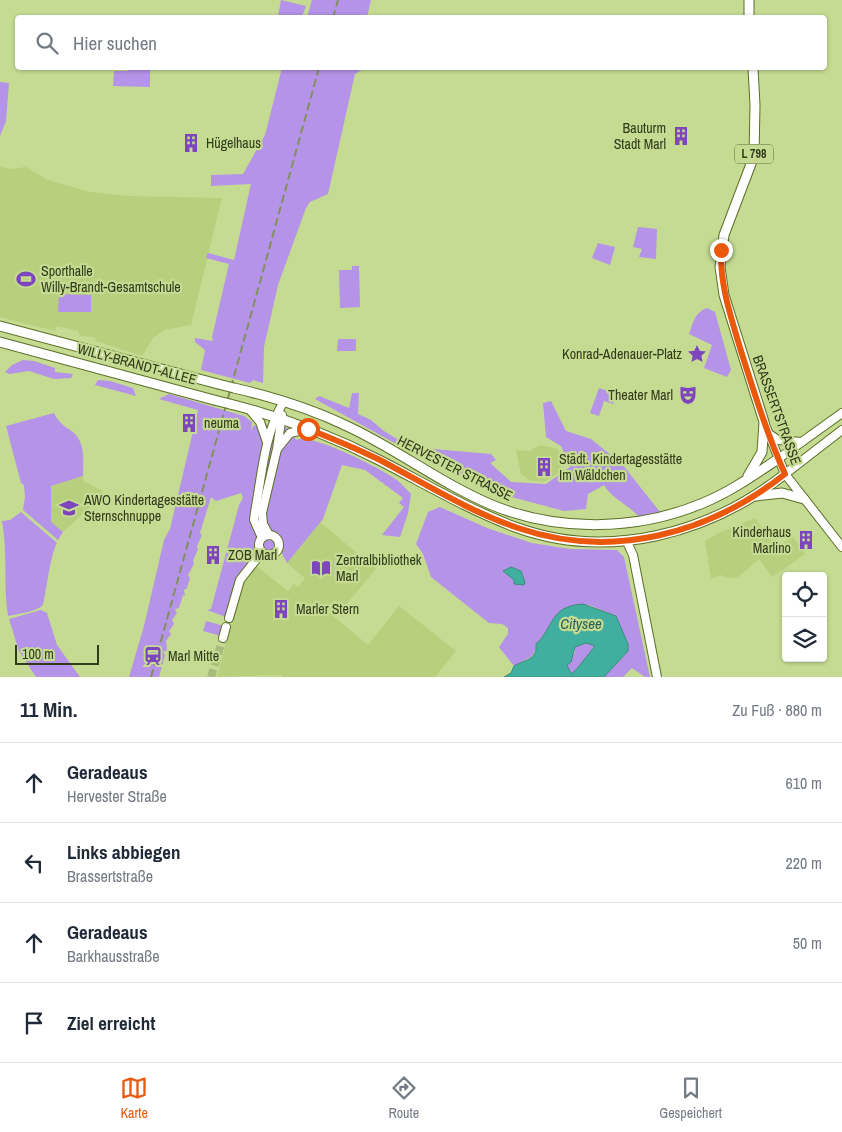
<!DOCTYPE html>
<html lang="de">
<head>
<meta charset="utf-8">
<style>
  :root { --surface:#fff; --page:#f6f6f7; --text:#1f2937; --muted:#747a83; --line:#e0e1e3; --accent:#ea580c }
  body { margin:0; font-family:"Archivo Narrow",sans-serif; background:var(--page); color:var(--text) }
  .controls { position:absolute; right:15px; bottom:15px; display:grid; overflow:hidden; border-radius:5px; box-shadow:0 1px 4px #0004 }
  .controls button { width:45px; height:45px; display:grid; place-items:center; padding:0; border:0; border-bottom:1px solid var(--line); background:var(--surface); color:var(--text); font:25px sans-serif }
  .scale { position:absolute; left:15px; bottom:12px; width:84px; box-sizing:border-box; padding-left:5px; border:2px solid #323a1c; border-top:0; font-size:14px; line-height:18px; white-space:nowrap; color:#323a1c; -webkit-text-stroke:4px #c5db92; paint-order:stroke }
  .stop { position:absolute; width:15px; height:15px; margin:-11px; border:4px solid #ea580c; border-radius:50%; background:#fff }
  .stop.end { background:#ea580c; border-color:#fff; box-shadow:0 1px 5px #0008 }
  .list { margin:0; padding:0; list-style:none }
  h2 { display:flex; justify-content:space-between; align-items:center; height:65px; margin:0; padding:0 20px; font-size:21px }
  h2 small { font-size:16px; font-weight:400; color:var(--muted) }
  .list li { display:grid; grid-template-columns:32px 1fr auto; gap:15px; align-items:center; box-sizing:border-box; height:80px; padding:0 20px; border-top:1px solid var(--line) }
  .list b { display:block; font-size:19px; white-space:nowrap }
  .list p { margin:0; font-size:16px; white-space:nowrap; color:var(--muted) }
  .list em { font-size:16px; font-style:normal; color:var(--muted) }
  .icon { flex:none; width:28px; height:28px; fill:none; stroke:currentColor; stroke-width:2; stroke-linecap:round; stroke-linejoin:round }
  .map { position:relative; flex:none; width:842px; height:677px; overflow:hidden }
  .search { position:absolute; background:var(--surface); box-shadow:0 1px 4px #0004; left:15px; right:15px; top:15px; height:55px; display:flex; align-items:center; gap:12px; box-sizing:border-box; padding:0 18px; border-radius:5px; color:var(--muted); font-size:19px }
  .sheet { height:385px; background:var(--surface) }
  nav { display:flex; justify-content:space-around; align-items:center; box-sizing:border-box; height:70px; border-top:1px solid var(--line); background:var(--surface); font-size:14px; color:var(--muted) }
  nav a { display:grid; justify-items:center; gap:2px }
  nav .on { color:var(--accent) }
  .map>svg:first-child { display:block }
</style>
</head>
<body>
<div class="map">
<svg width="842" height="677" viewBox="0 0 842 677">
  <rect width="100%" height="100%" fill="#c5db92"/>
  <g fill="#b8cf7e">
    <path d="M 0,166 L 9,169 L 26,167 L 48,180 L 90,192 L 127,196 L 222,198 L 191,325 L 164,330 L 153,338 L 142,356 L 96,341 L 95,337 L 80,336 L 78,331 L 57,326 L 55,331 L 0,317 Z"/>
    <path d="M 541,445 L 557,449 L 562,458 L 560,472 L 544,482 L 529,480 L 521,474 L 516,450 L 529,451 Z"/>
    <path d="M 83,476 L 83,481 L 103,491 L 98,500 L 63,532 L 51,522 L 51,486 Z"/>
    <path d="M 755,518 L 776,547 L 793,537 L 805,554 L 772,577 L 759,559 L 738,577 L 730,578 L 720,575 L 711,579 L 705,541 L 717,534 Z"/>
    <path d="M 320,522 L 376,569 L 344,607 L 334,600 L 326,610 L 368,645 L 399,606 L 456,651 L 435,677 L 283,677 L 281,675 L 217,677 L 242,581 L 255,565 L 288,591 L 294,584 L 298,587 L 305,578 L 287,563 Z"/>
  </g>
  <g fill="#b593e8">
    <path d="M 281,0 L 306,6 L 302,17 L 278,16 Z"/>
    <path d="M 312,0 L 371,0 L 367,17 L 307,17 Z"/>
    <path d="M 131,68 L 150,68 L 150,87 L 113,86 L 114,71 L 127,71 Z"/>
    <path d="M 282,68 L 365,68 L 355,74 L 328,194 L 310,202 L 306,208 L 278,285 L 264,347 L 263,383 L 253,380 L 250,383 L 201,370 L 205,350 L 195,342 L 195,338 L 213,341 L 212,337 L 229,264 L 206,258 L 208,253 L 234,260 L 251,184 L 211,186 L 211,175 L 243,174 L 265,135 Z"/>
    <path d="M 0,82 L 9,83 L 6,121 L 0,136 Z"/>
    <path d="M 638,227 L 657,229 L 656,259 L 639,257 L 642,249 L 633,247 Z"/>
    <path d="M 598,243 L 615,247 L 610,265 L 592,258 Z"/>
    <path d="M 352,266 L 359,266 L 360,307 L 340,308 L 339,270 L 352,270 Z"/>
    <path d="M 59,294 L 91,295 L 91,312 L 58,312 Z"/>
    <path d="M 707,308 L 715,312 L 731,370 L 727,377 L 704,368 L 712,345 L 689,334 C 693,323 695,312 707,308 Z"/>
    <path d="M 338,339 L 356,339 L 356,351 L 337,351 Z"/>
    <path d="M 23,360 L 34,361 L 55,368 L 55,372 L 73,374 L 71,378 L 54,379 L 29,371 L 9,374 L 5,372 L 12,365 Z"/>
    <path d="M 98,380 L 110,381 L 133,388 L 136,396 L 95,385 Z"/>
    <path d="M 599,388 L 617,394 L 613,404 L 604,401 L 599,416 L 590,413 Z"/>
    <path d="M 352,393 L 359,393 L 358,414 L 371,420 L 384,431 L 410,447 L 491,454 L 496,460 L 490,463 L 511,482 L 546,484 L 570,467 L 561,446 L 546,437 L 543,403 L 551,401 L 566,431 L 591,439 L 622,464 L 660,512 L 639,517 C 627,503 613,500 604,485 L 588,494 L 586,509 L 564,511 L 497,493 L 398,445 L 315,399 L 319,396 L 349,408 Z"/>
    <path d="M 169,394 L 244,416 L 252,422 L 251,431 L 253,426 C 265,423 277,426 290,428 L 296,440 C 311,432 382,469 397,480 C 402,484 406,489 411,494 L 408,513 L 400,537 L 382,535 L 404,507 L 399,503 L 403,498 L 365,470 L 342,465 L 323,519 L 287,563 L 281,552 L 256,553 L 242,572 L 226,617 L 207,610 L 211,609 L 239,505 L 243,498 L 241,493 L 216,501 L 211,497 L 200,533 L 202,535 L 197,546 L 198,549 L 193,561 L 194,564 L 188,575 L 190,578 L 187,588 L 184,590 L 185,596 L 183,595 L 179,608 L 175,609 L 177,613 L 172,620 L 174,624 L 169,631 L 171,634 L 166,641 L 167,650 L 163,652 L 165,655 L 159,677 L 129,677 L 144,626 L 164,540 L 170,529 L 198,410 L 159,399 Z"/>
    <path d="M 54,413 C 59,423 64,426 73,432 C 86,443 83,461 83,476 L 51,486 L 51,522 L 63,532 L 58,540 L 23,510 L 25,497 L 24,485 L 21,483 L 6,426 Z"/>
    <path d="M 440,507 L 487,528 L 532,543 L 570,549 L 617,550 L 624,557 L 650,677 L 645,677 L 632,668 L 623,677 L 604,677 L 628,651 L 628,644 L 616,616 L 589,605 L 572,606 L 540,639 C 531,661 535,654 514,666 L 499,647 L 508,634 L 508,628 L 502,624 L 489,623 L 431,577 L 423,554 L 416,544 L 428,512 Z"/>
    <path d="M 21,512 L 57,543 C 49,557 45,604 42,606 C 35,612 17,614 8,616 C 3,584 8,553 2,521 L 10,520 Z"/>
    <path d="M 41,610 L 47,613 L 57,645 L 80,677 L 36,677 L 19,651 L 9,619 Z"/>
    <path d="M 206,621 L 224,626 L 221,636 L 203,631 Z"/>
    <path d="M 586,643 L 595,646 L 576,670 L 571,674 L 567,665 L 575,652 L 575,647 Z"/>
  </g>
  <g fill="#41af9f" stroke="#3c8c78" fill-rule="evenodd">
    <path d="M 511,567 L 521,571 L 525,582 L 524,585 L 514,584 L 514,580 L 503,571 Z"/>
    <path d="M 583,604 L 616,616 L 628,644 L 628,651 L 604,677 L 504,677 L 511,673 L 514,666 C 524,660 538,660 536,644 C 554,628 549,606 583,604 ZM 586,643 L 595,646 L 576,670 L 571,674 L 567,665 L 571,662 L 575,647 Z"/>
  </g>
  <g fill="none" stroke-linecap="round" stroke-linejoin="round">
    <path stroke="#a8bb7a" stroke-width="8" stroke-dasharray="8 4" stroke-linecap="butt" d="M 211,677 L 223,638"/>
    <g stroke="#5c6e27" stroke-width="10">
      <g id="secondary">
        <path d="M 250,410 L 260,422 L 267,442"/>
        <path d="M 764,422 L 785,474 L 842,547"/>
        <path d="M 769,434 L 778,440 L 801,442"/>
        <path d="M 278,448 L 290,433 L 308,429"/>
        <path d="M 778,459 L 842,413"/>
        <path d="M 785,474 L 842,430"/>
        <circle cx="269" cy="545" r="10"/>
        <path d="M 269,535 L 263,524 L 262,513 L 277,449 L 282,415"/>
        <path d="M 262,538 L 254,520 L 255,512 C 262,475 264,434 284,401"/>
        <path d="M 627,542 L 633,555 L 657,677"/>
        <path d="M 229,618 L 240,580 L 262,552"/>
        <path d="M 223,638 L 226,627"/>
      </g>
    </g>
    <g stroke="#5c6e27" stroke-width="11">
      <g id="primary">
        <path d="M 749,0 L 749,18"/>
        <path d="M 0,326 L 218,384"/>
        <path d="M 0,342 L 214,400"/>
        <path d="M 234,388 C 273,397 312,409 349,427 C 398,450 442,484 492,505 C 558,532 637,531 703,503 C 730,492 754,475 778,459"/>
        <path d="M 230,404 C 281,417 332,436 379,460 C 424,483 467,509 515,527 C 608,561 709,534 785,474"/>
        <path d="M 748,476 L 762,452 L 764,422 L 724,295 L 720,267 L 724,235 L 754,156 L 755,105 L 753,68"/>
        <path d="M 756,496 L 782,493 L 804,499"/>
      </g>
    </g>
    <use href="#secondary" stroke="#fff" stroke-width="8"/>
    <use href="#primary" stroke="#fff" stroke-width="9"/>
    <g stroke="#82915c" stroke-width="2" stroke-dasharray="8 4" stroke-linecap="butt">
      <path d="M 333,18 L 338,0"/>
      <path d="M 151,677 L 319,68"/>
    </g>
    <g stroke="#5c6e27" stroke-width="11" stroke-linecap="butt">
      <g id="primary-bridge">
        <path d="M 218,384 L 234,388"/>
        <path d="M 214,400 L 230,404"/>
      </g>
    </g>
    <use href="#primary-bridge" stroke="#fff" stroke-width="9"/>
  </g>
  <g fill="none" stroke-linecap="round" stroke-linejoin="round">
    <path stroke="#ea580c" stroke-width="6" d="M 308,429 C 331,438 355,448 378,459 C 424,483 468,511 518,528 C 612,560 709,534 785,474 C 767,434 754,392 741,351 C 731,317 720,286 721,250"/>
  </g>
  <defs>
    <g id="building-bare" transform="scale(1.5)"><path d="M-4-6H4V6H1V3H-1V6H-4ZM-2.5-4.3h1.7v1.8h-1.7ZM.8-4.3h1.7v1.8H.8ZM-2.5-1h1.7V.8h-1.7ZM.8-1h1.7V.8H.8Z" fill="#7e46bd" stroke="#c5db92" stroke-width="2.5" paint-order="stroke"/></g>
    <g id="stadium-bare" transform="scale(1.5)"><path d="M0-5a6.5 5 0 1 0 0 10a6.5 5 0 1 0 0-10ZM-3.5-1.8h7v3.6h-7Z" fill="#7e46bd" stroke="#c5db92" stroke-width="2.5" paint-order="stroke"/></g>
    <g id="sight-bare" transform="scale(1.5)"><path d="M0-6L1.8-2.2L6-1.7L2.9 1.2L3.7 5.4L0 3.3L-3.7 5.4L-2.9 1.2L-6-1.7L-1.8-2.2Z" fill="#7e46bd" stroke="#c5db92" stroke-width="2.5" paint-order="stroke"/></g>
    <g id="theatre-bare" transform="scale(1.5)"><path d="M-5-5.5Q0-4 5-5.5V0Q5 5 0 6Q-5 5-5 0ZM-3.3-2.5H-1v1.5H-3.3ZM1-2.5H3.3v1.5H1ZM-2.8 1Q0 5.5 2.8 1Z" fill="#7e46bd" stroke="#c5db92" stroke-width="2.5" paint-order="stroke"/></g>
    <g id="school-bare" transform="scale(1.5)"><path d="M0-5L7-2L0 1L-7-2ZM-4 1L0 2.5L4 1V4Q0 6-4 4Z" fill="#7e46bd" stroke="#c5db92" stroke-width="2.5" paint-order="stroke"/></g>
    <g id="library-bare" transform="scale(1.5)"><path d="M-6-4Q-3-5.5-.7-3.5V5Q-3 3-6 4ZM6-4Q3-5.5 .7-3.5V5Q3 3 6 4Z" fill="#7e46bd" stroke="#c5db92" stroke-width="2.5" paint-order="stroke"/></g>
    <g id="station-bare" transform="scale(1.5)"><path d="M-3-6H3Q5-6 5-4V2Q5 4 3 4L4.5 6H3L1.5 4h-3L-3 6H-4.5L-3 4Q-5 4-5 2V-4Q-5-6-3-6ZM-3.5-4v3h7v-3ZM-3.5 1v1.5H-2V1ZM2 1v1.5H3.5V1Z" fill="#7e46bd" stroke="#c5db92" stroke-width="2.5" paint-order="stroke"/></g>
  </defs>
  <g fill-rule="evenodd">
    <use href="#building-bare" x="681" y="136"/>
    <use href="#building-bare" x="191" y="143"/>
    <use href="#stadium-bare" x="26" y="279"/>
    <use href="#sight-bare" x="697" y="354"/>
    <use href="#theatre-bare" x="688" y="395"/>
    <use href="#building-bare" x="189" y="423"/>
    <use href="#building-bare" x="544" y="467"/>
    <use href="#school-bare" x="69" y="508"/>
    <use href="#building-bare" x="806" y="540"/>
    <use href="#building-bare" x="213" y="555"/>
    <use href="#library-bare" x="321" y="568"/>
    <use href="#building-bare" x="281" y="609"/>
    <use href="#station-bare" x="153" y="656"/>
  </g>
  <g text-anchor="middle" stroke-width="4.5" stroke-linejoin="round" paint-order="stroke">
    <rect fill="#c5db92" stroke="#5e6a3f" stroke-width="1" x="735" y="144.5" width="38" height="19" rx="4"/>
    <g font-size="12" font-weight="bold" fill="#323a1c">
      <text x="754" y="158">L 798</text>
    </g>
    <g font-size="14" fill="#323a1c" stroke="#c5db92" text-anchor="start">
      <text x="666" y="133" text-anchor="end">Bauturm<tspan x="666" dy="16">Stadt Marl</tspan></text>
      <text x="206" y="148">Hügelhaus</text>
      <text x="41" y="276">Sporthalle<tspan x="41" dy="16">Willy-Brandt-Gesamtschule</tspan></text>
      <text x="682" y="359" text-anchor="end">Konrad-Adenauer-Platz</text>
      <text x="673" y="400" text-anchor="end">Theater Marl</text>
      <text x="204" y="428">neuma</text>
      <text x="559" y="464">Städt. Kindertagesstätte<tspan x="559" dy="16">Im Wäldchen</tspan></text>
      <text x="84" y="505">AWO Kindertagesstätte<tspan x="84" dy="16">Sternschnuppe</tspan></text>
      <text x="791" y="537" text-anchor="end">Kinderhaus<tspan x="791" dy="16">Marlino</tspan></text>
      <text x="228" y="560">ZOB Marl</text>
      <text x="336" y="565">Zentralbibliothek<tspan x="336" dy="16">Marl</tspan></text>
      <text x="296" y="614">Marler Stern</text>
      <text x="168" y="661">Marl Mitte</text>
    </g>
    <g font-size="14" fill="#323a1c" stroke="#c5db92">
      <text transform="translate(137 364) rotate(15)" y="5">WILLY-BRANDT-ALLEE</text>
      <text transform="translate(777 410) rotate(70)" y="5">BRASSERTSTRASSE</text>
      <text transform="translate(455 468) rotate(27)" y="5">HERVESTER STRASSE</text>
    </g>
    <g font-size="15" font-style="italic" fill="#266158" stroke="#c5db92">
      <text x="581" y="629">Citysee</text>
    </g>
  </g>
</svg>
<div class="controls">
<button><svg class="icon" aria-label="locate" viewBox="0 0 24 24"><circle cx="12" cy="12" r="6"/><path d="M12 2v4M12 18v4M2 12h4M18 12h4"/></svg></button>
<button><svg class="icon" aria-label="layers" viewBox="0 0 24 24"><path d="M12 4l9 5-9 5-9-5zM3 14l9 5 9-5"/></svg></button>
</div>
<div class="scale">100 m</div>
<div class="stop" style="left:308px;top:429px"></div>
<div class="stop end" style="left:721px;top:250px"></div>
<div class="search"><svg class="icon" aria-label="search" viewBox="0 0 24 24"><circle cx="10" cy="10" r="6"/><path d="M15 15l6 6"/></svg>Hier suchen</div>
</div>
<section class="sheet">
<h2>11 Min.<small>Zu Fuß · 880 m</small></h2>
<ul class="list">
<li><svg class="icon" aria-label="ahead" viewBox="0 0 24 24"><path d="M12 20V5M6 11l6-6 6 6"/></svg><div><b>Geradeaus</b><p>Hervester Straße</p></div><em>610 m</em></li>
<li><svg class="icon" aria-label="left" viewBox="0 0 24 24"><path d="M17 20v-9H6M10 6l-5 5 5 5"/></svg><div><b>Links abbiegen</b><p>Brassertstraße</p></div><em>220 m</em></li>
<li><svg class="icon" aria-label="ahead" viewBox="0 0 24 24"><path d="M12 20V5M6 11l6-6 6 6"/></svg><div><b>Geradeaus</b><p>Barkhausstraße</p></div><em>50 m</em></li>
<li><svg class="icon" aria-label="arrive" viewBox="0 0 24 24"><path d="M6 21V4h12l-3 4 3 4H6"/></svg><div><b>Ziel erreicht</b></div></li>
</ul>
</section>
<nav>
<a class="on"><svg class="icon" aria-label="map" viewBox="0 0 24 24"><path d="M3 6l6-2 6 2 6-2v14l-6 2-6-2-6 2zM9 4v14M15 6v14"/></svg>Karte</a>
<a><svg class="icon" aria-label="directions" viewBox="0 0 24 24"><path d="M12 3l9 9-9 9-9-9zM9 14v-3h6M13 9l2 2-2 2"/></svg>Route</a>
<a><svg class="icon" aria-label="saved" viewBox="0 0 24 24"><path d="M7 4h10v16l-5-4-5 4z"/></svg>Gespeichert</a>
</nav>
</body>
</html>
